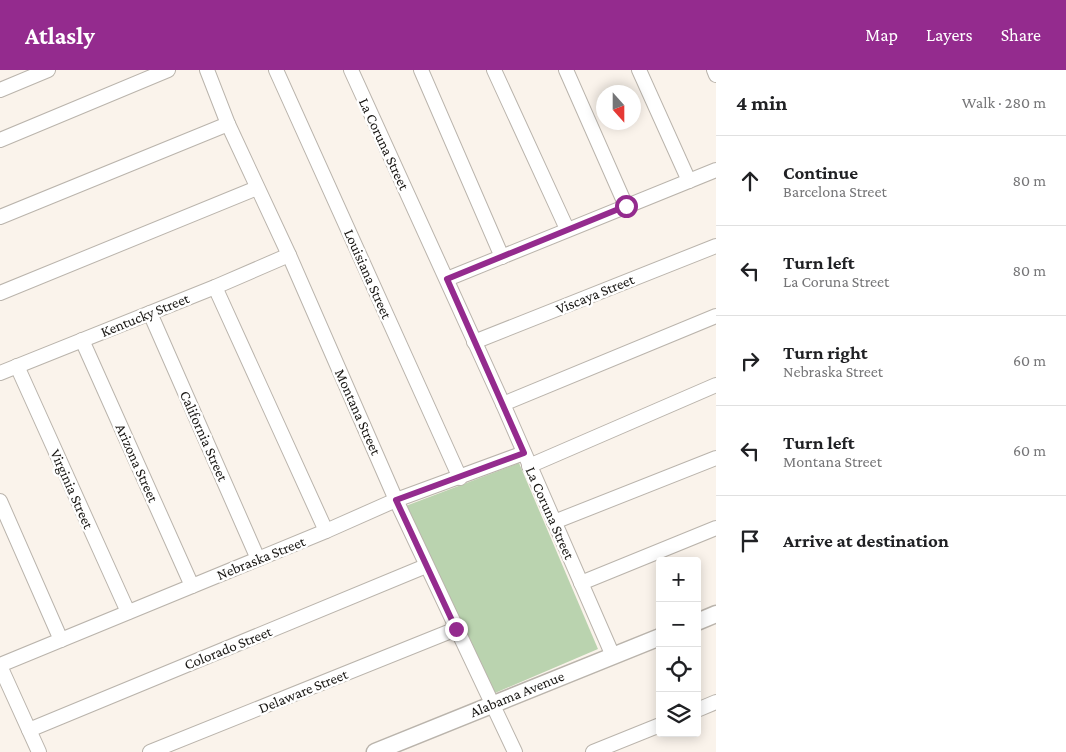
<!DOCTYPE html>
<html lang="en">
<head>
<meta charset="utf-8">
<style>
  :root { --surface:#fff; --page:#f2f2f2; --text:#202124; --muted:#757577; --line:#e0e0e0; --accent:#942b8e }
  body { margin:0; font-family:"Crimson Pro",serif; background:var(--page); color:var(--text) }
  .controls { position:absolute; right:15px; bottom:15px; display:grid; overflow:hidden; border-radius:5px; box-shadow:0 2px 12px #0003 }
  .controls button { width:45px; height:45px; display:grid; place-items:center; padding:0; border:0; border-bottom:1px solid var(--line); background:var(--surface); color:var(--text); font:25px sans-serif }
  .compass { position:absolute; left:596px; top:15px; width:45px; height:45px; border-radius:50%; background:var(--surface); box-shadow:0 2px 12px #0003; rotate:159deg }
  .stop { position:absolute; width:15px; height:15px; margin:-11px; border:4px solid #942b8e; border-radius:50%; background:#fff }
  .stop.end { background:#942b8e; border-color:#fff; box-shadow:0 1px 5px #0008 }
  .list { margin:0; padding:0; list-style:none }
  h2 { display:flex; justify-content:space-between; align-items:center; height:65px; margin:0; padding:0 20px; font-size:21px }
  h2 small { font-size:16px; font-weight:400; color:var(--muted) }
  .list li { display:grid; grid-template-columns:32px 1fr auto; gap:15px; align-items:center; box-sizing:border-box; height:90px; padding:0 20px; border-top:1px solid var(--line) }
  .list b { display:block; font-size:19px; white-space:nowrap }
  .list p { margin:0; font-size:16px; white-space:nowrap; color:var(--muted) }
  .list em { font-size:16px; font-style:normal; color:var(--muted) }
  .icon { flex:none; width:28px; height:28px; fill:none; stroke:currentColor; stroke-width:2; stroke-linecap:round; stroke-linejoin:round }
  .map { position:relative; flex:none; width:716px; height:682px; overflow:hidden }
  header { display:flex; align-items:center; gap:30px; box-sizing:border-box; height:70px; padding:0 25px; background:var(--accent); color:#fff }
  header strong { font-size:24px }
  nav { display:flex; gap:28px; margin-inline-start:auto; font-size:18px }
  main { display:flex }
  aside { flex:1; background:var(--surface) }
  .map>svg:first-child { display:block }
</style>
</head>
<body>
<header>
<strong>Atlasly</strong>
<nav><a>Map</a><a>Layers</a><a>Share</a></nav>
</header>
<main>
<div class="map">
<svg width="716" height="682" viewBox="0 0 716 682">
  <rect width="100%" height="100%" fill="#faf3eb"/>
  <path fill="#bad3af" d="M 519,393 L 598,579 L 495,623 L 403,437 Z"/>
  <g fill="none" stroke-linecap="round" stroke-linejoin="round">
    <g stroke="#bab4ac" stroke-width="16">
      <g id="minor">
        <path d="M 207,0 L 228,54 L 289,185 L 396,430 L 515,682"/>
        <path d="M 276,0 L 460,408"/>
        <path d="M 351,0 L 503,334 L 613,586"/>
        <path d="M 421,0 L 502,187"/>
        <path d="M 494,0 L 567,159"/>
        <path d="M 566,0 L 626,136"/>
        <path d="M 639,0 L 689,111"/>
        <path d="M 714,0 L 716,5"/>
        <path d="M 0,20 L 48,0"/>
        <path d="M 0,70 L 168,0"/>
        <path d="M 0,147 L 228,54"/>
        <path d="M 447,209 L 716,100"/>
        <path d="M 215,217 L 326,461"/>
        <path d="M 0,223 L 257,118"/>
        <path d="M 150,243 L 258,489"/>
        <path d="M 82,270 L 192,516"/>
        <path d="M 474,272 L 716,176"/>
        <path d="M 17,296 L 128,542"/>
        <path d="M 0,303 L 215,217 L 289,185"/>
        <path d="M 503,334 L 716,246"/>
        <path d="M 529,396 L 716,315"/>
        <path d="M 0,431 L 61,570"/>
        <path d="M 554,452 L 716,388"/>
        <path d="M 581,513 L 716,458"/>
        <path d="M 0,595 L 326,461 L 396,430 L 524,383"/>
        <path d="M 0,596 L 39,682"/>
        <path d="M 697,640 L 716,632"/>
        <path d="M 29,660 L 426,496"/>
        <path d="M 150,682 L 456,559"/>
        <path d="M 593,682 L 660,655"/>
      </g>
    </g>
    <g stroke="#bab4ac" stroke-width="19">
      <g id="tertiary">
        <path d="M 697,552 L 716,544"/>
        <path d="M 375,682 L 660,567"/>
      </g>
    </g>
    <use href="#minor" stroke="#fff" stroke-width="14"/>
    <use href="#tertiary" stroke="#fff" stroke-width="16"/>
  </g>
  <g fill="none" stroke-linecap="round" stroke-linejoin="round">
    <path stroke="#942b8e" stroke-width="6" d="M 456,559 L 396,430 L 524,383 L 447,209 L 626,136"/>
  </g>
  <g text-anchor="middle" stroke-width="5" stroke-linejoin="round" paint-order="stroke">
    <g font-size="15" fill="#191714" stroke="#fff">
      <text transform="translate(384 74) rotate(65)" y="5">La Coruna Street</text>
      <text transform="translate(368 204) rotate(66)" y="5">Louisiana Street</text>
      <text transform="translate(595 224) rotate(-22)" y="5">Viscaya Street</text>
      <text transform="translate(145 245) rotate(-22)" y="5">Kentucky Street</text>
      <text transform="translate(358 342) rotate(66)" y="5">Montana Street</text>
      <text transform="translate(204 366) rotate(66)" y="5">California Street</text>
      <text transform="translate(137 393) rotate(66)" y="5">Arizona Street</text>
      <text transform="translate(72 419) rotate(66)" y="5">Virginia Street</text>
      <text transform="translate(550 443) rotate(66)" y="5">La Coruna Street</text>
      <text transform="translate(261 488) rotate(-22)" y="5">Nebraska Street</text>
      <text transform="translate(228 578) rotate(-22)" y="5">Colorado Street</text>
      <text transform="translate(303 621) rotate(-22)" y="5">Delaware Street</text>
      <text transform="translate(517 624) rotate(-22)" y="5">Alabama Avenue</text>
    </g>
  </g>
</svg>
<div class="controls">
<button>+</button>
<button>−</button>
<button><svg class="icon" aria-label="locate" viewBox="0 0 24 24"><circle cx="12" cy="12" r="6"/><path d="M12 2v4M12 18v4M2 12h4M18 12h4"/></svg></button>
<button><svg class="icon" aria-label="layers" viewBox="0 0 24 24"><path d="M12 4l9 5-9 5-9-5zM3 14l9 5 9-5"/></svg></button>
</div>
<svg class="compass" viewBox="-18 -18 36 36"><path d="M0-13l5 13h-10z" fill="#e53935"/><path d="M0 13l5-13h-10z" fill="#757577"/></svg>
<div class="stop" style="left:626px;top:136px"></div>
<div class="stop end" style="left:456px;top:559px"></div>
</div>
<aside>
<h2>4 min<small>Walk · 280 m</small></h2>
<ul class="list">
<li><svg class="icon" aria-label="ahead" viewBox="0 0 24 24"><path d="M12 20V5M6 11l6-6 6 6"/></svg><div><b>Continue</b><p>Barcelona Street</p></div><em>80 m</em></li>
<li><svg class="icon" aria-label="left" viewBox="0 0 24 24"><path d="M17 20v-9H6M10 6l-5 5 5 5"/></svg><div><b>Turn left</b><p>La Coruna Street</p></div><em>80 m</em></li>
<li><svg class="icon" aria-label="right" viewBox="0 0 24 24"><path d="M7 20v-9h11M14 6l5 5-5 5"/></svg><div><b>Turn right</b><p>Nebraska Street</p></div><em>60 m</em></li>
<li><svg class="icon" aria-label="left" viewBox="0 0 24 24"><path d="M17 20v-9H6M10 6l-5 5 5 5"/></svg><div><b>Turn left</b><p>Montana Street</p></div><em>60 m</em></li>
<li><svg class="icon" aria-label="arrive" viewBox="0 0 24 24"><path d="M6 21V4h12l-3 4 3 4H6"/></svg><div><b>Arrive at destination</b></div></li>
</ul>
</aside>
</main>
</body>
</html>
